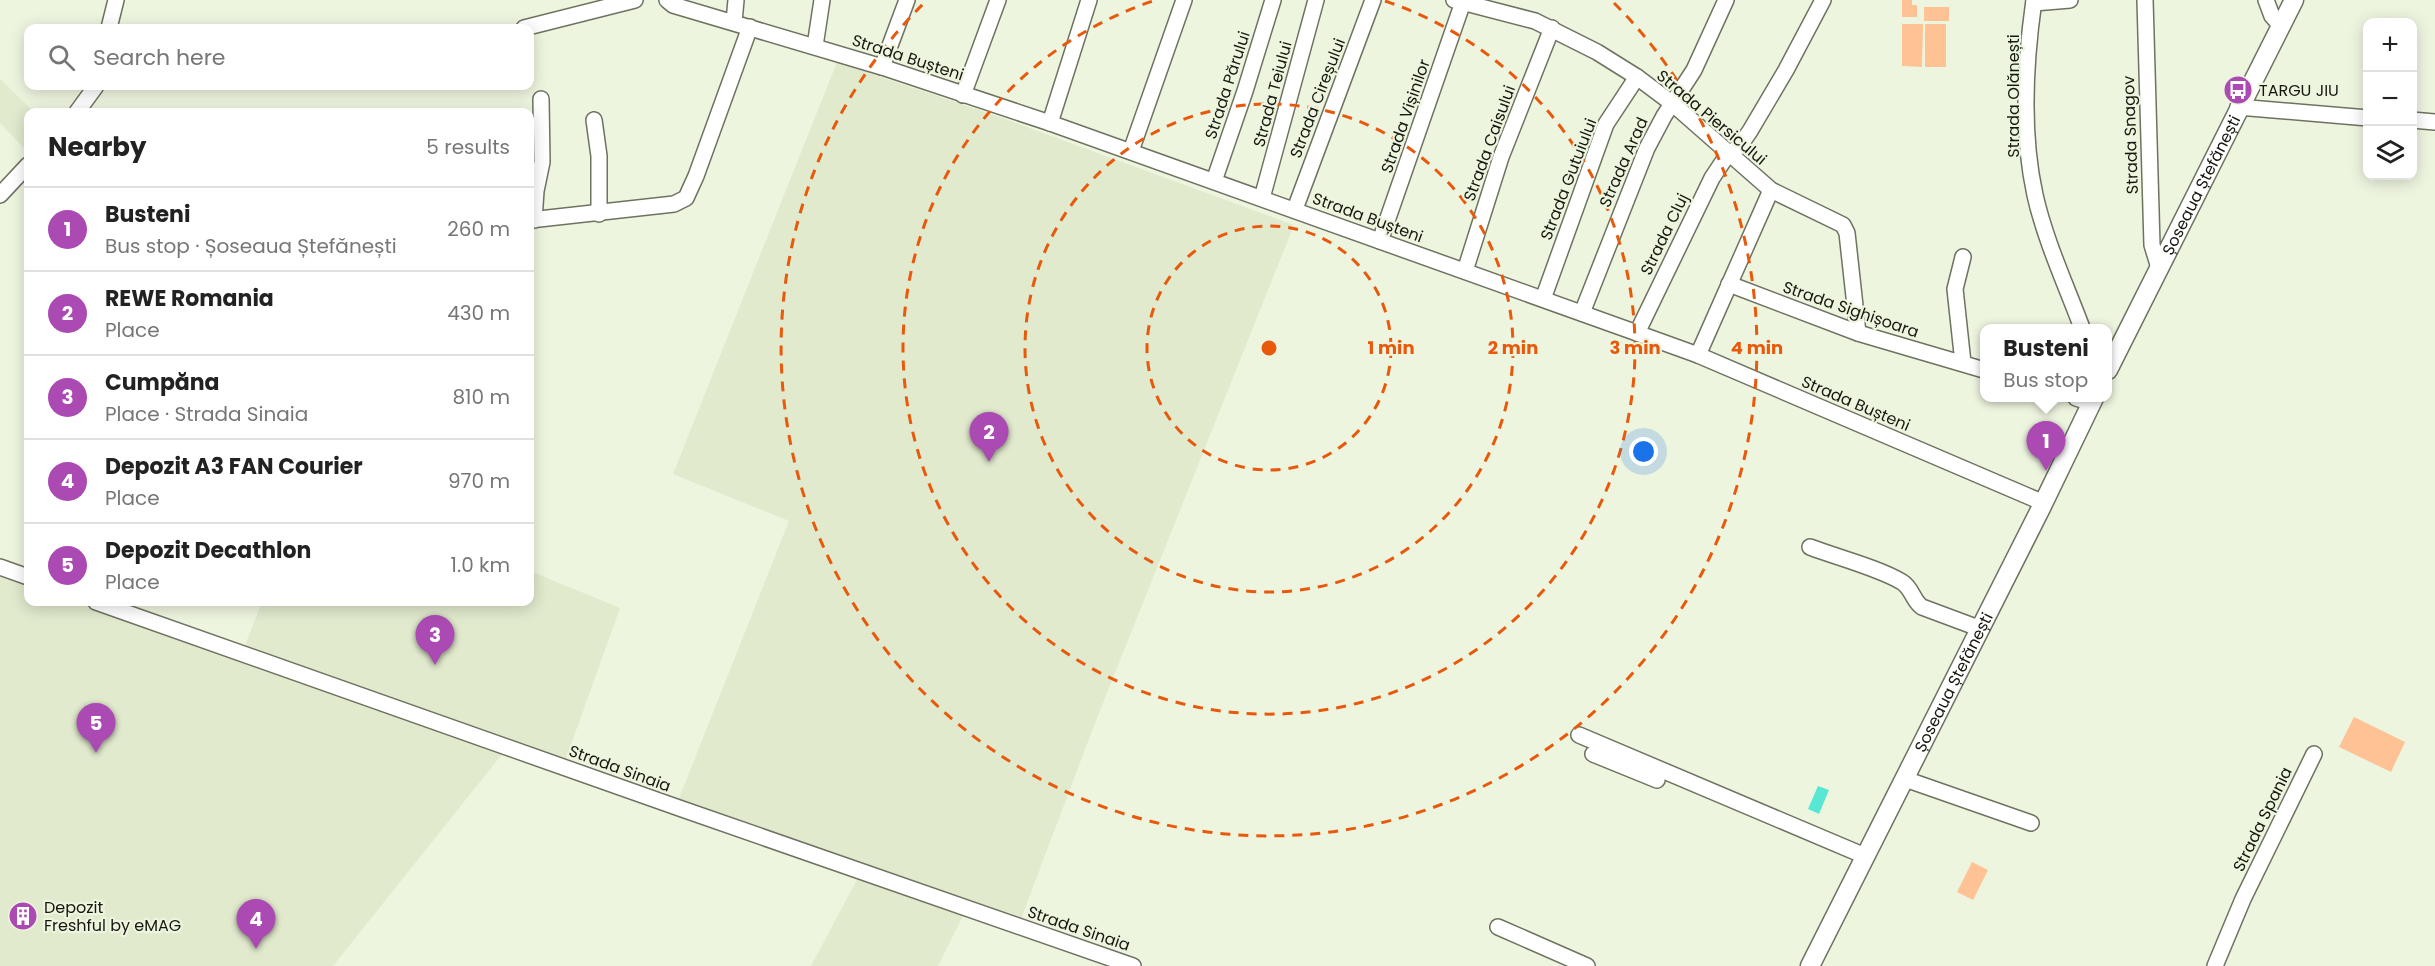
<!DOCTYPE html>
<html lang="en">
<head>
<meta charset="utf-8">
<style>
  :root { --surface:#fff; --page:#f6f6f6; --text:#222; --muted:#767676; --line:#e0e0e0; --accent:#aa4ab2 }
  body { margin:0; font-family:Poppins,sans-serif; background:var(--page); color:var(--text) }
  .controls { position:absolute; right:18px; top:18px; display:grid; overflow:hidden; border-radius:12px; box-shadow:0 3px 15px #0003 }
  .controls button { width:54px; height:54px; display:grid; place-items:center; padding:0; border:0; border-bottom:2px solid var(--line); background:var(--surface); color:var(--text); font:30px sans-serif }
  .you { position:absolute; left:1644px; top:452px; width:21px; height:21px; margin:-15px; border:4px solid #fff; border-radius:50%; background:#1a73e8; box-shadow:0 0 0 9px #1a73e833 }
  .badge { display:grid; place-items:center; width:39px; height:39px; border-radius:50%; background:var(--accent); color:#fff; font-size:20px; font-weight:700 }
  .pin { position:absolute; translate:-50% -50px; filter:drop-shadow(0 2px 3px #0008) }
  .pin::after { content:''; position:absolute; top:32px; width:21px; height:18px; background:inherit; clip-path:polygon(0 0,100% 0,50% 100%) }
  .popup { position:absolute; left:1980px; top:324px; width:132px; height:78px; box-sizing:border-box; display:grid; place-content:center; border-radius:12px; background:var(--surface); filter:drop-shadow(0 2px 4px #0005); font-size:20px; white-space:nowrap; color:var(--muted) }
  .popup b { font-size:22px; color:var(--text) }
  .popup::after { content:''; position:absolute; left:50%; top:100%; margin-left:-12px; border:12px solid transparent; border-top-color:var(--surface) }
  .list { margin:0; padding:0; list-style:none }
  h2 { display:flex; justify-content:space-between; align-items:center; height:78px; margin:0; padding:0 24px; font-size:26px }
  h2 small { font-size:20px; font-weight:400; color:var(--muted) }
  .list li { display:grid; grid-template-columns:39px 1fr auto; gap:18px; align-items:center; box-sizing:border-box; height:84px; padding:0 24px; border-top:2px solid var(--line) }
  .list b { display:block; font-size:22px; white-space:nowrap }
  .list p { margin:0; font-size:20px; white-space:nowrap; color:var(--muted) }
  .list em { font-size:20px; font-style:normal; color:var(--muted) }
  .icon { flex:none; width:33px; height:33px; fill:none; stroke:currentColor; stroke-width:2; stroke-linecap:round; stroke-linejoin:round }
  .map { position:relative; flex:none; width:2435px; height:966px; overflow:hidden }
  .search { position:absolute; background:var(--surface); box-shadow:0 3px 15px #0003; left:24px; top:24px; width:510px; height:66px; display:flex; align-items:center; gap:15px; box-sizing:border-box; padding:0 21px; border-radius:12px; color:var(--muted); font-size:22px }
  .panel { position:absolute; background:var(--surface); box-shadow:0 3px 15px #0003; left:24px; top:108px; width:510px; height:498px; border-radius:12px }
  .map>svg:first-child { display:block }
</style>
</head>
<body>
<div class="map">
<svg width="2435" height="966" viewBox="0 0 2435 966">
  <rect width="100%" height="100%" fill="#eef5df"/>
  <g fill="#e1eacd">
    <path d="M 837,62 L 1000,117 L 1294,225 L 1095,723 L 1021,919 L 678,801 L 789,521 L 673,474 Z"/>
    <path d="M 0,79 L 34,112 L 28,112 L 28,152 L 0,123 Z"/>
    <path d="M 0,567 L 28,577 L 28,602 L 96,602 L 242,653 L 262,602 L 530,602 L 530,571 L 620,608 L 563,767 L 507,748 L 333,966 L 0,966 Z"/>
    <path d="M 861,872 L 967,908 L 938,966 L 811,966 Z"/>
  </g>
  <g fill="#fec294">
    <path d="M 1902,0 L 1912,0 L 1912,5 L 1917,5 L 1917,17 L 1902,17 Z"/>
    <rect x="1924" y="7" width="25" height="14"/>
    <path d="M 1902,24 L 1923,24 L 1922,67 L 1902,66 Z"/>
    <rect x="1925" y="24" width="21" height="43"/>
    <path d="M 2354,717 L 2405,742 L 2391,772 L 2339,747 Z"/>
    <path d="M 1972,862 L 1988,870 L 1973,900 L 1957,892 Z"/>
  </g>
  <path fill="#58e6d5" d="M 1818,786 L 1829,790 L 1819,814 L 1808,809 Z"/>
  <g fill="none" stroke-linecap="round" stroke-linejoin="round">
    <g stroke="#6d7360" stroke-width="18">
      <g id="minor">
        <path d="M 667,0 L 673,5 L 882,67 L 1050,123 L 1637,333 L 1698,355 L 2044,503"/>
        <path d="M 1454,0 L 1535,21 L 1597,52 L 1637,77 L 1673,104 L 1771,190 L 1843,225 L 1847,233 L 1858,333"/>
        <path d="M 2034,0 C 2025,63 2021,132 2035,195 C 2045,240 2066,285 2082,328"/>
        <path d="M 2145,0 L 2152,245 L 2159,268"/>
        <path d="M 2266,0 L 2272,16 L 2281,26"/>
        <path d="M 2034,3 L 2070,0"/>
        <path d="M 734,22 L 736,0"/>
        <path d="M 109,28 L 116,0"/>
        <path d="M 524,28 L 635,0"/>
        <path d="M 815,46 L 822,0"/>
        <path d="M 882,67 L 907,0"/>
        <path d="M 963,95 L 998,0"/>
        <path d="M 2238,107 L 2368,118"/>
        <path d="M 77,112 L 96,86"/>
        <path d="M 594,120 L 599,156 L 599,214"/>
        <path d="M 2412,120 L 2435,122"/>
        <path d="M 1050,123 L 1089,0"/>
        <path d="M 1131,151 L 1184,0"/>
        <path d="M 1214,181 L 1245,91 L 1273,0"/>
        <path d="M 0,195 L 28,165"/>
        <path d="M 1262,198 L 1316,0"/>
        <path d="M 1295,209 L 1373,0"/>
        <path d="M 530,220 L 674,204 L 686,198 L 696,176 L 750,27"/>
        <path d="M 534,220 L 536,191 L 542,162 L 541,99"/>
        <path d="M 1380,241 L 1463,2"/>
        <path d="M 1465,271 L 1501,157 L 1552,28"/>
        <path d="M 1729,284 L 1858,333 L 1984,370"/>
        <path d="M 1543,299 L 1606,124 L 1637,77"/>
        <path d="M 1582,313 L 1647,148 L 1664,116 L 1694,70 L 1726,0"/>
        <path d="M 1637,333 L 1712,178 L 1728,154 L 1739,147 L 1750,131 L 1786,70 L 1823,0"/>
        <path d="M 1698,355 L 1771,190"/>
        <path d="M 1963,363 L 1955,289 L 1963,257"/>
        <path d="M 2076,398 L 2092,403"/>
        <path d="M 1810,547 C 1836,557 1879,568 1902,582 C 1912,588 1913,601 1922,607 L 1981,629"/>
        <path d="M 0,567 L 28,577"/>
        <path d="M 96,602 L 682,809 L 1133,966"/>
        <path d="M 1579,735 L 1865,856"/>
        <path d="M 1593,754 L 1657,780"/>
        <path d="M 1905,779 L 2031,823"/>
        <path d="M 1498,927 L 1587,966"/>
        <path d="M 2215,966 L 2243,899 L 2314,754"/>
      </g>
    </g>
    <g stroke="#6d7360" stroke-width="21">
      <g id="major">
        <path id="s1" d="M 2108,370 L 2294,0"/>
        <path id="s2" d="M 1810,966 L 2041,508 L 2094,398"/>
      </g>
    </g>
    <use href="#minor" stroke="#fff" stroke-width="15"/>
    <use href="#major" stroke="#fff" stroke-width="18"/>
  </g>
  <g fill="none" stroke="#e8590c" stroke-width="3" stroke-dasharray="10 8">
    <circle cx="1269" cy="348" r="122"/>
    <circle cx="1269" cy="348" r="244"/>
    <path d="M1385 1A366 366 0 1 1 1153 1"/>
    <path d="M1614 3A488 488 0 1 1 924 3"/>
  </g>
  <defs>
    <g id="bus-disc" transform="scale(1.5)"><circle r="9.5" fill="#aa4ab2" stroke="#eef5df"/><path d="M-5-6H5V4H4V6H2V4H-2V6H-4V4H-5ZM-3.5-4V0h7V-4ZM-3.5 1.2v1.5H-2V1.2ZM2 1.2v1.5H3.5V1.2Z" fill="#fff"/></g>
    <g id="building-disc" transform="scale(1.5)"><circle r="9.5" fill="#aa4ab2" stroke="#eef5df"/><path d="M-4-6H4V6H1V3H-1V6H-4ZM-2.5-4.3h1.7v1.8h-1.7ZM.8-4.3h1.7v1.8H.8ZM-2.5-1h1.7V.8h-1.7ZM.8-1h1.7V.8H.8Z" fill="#fff"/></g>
  </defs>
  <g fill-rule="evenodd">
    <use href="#bus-disc" x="2238" y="90"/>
    <use href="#building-disc" x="23" y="916"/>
  </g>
  <g text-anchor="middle" stroke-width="4.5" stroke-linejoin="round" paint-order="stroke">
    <g font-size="16" fill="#161810" stroke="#eef5df">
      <text transform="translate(908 57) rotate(18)" y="6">Strada Bușteni</text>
      <text transform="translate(1227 85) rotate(-72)" y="6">Strada Părului</text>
      <text transform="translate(1272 94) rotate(-75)" y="6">Strada Teiului</text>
      <text transform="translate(2013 96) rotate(-90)" y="6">Strada Olănești</text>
      <text transform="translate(1317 98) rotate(-69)" y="6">Strada Cireșului</text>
      <text transform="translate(1405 116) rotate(-71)" y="6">Strada Vișinilor</text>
      <text transform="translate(1712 117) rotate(40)" y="6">Strada Piersicului</text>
      <text transform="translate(2130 135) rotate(-92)" y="6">Strada Snagov</text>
      <text transform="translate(1489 143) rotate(-70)" y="6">Strada Caisului</text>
      <text transform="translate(1623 162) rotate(-66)" y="6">Strada Arad</text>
      <text transform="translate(1568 179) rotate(-69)" y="6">Strada Gutuiului</text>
      <text dy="6" stroke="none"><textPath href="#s1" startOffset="207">Șoseaua Ștefănești</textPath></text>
      <text transform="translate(1368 217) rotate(20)" y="6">Strada Bușteni</text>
      <text transform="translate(1664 234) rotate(-64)" y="6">Strada Cluj</text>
      <text transform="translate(1851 309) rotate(19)" y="6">Strada Sighișoara</text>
      <text transform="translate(1856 403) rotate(23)" y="6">Strada Bușteni</text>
      <text dy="6" stroke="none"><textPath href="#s2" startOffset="318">Șoseaua Ștefănești</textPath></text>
      <text transform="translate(620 768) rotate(20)" y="6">Strada Sinaia</text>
      <text transform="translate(2262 819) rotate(-64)" y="6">Strada Spania</text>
      <text transform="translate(1079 928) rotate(19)" y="6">Strada Sinaia</text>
    </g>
    <g font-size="16" fill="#161810" stroke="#eef5df" text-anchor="start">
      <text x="2259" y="96">TARGU JIU</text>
      <text x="44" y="913">Depozit<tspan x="44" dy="18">Freshful by eMAG</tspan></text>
    </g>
  </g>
  <circle cx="1269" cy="348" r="9" fill="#e8590c" stroke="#eef5df" stroke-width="3"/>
  <g font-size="18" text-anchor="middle" font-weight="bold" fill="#e8590c" stroke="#eef5df" stroke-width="4.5" stroke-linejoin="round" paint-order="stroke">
    <text x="1391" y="354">1 min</text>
    <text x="1513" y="354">2 min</text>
    <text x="1635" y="354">3 min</text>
    <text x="1757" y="354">4 min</text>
  </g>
</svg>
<div class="controls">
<button>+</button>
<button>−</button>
<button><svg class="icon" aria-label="layers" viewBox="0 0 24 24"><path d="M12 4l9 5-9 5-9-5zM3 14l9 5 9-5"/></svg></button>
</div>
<div class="you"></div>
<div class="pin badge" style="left:2046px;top:471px">1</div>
<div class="popup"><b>Busteni</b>Bus stop</div>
<div class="pin badge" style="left:989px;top:462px">2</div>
<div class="pin badge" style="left:435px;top:665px">3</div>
<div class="pin badge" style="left:256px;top:949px">4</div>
<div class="pin badge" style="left:96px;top:753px">5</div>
<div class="search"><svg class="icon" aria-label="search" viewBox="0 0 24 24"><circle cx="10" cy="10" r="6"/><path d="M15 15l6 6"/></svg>Search here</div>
<section class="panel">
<h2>Nearby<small>5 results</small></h2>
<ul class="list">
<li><span class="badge">1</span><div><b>Busteni</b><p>Bus stop · Șoseaua Ștefănești</p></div><em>260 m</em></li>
<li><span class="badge">2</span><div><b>REWE Romania</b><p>Place</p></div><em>430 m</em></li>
<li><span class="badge">3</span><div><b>Cumpăna</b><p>Place · Strada Sinaia</p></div><em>810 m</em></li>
<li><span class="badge">4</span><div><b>Depozit A3 FAN Courier</b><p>Place</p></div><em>970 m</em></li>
<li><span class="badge">5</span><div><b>Depozit Decathlon</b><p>Place</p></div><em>1.0 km</em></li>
</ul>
</section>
</div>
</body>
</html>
